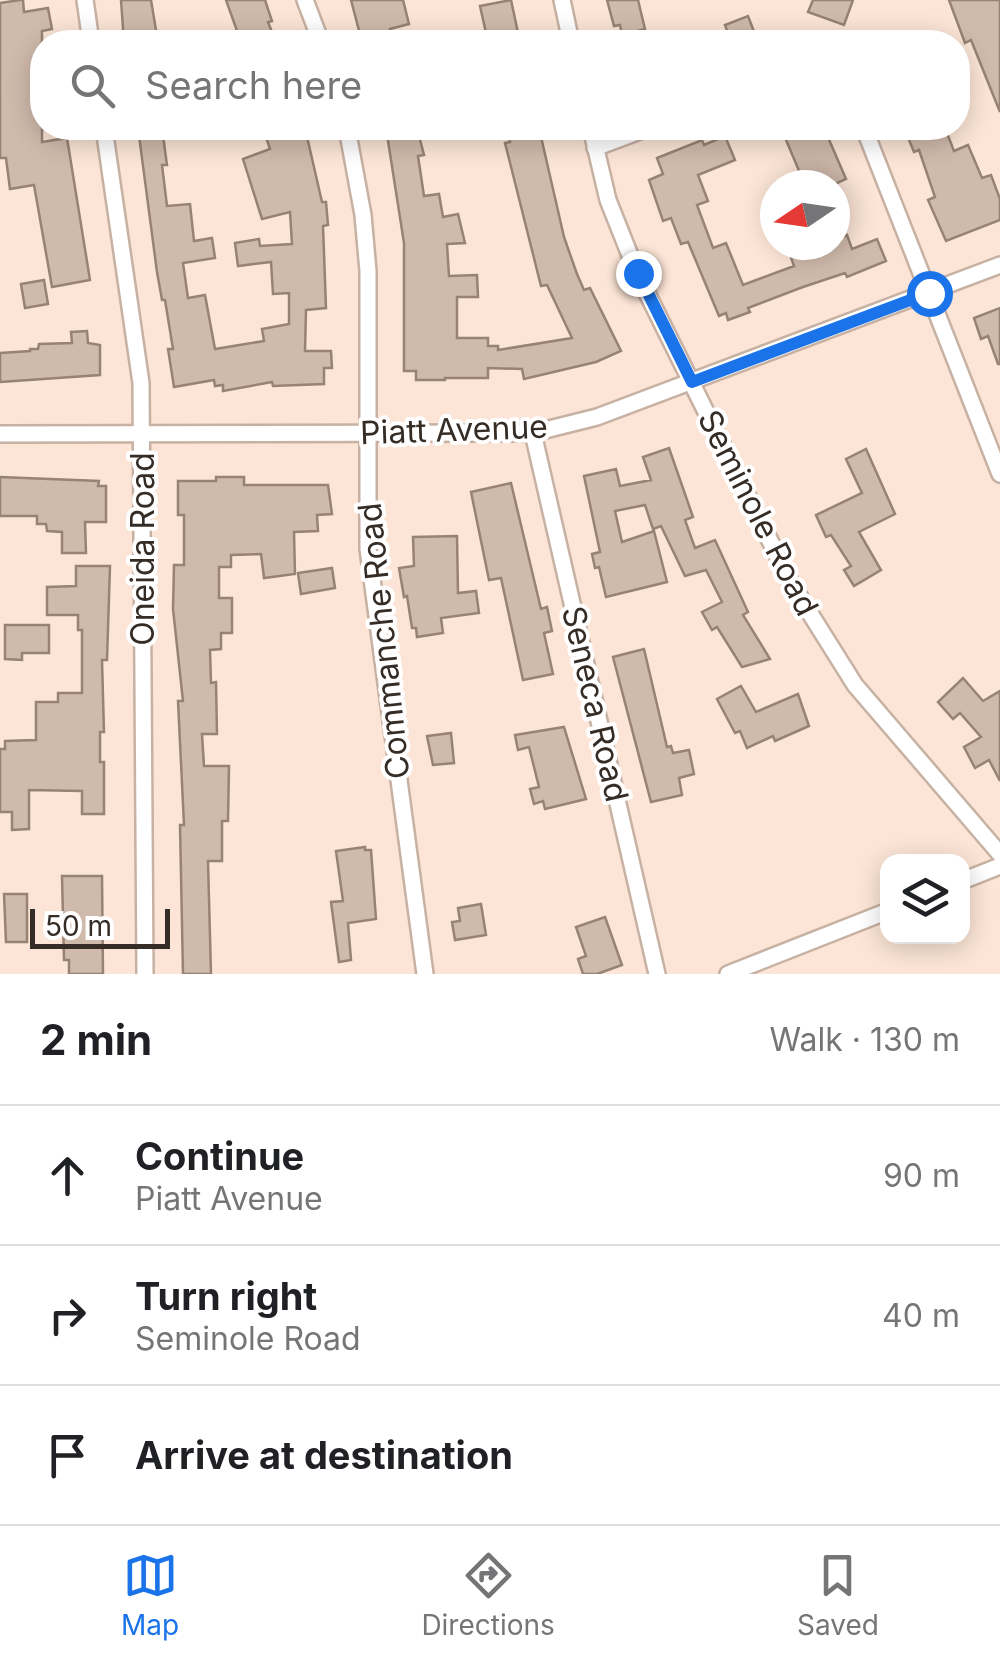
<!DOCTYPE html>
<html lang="en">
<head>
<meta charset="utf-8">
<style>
  :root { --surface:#fff; --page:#f6f6f6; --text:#202124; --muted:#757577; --line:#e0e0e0; --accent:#1a73e8 }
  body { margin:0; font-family:Inter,sans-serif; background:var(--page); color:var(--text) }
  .controls { position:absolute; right:30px; bottom:30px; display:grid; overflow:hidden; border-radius:20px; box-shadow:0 5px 25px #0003 }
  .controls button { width:90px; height:90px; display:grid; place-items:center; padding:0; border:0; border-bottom:2px solid var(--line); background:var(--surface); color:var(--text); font:50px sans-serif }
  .compass { position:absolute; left:760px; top:170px; width:90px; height:90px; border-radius:50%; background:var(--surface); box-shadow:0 5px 25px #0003; rotate:257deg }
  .scale { position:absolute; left:30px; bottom:25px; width:140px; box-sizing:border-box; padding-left:10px; border:5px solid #352c26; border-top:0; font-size:28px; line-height:35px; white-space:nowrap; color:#352c26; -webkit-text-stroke:8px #fff; paint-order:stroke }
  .stop { position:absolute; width:30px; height:30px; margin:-22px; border:8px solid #1a73e8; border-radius:50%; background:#fff }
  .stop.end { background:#1a73e8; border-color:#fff; box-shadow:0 2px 10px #0008 }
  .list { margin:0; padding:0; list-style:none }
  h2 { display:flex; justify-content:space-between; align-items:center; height:130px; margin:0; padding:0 40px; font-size:42px }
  h2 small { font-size:32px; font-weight:400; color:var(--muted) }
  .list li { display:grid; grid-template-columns:65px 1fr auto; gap:30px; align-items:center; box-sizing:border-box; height:140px; padding:0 40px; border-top:2px solid var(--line) }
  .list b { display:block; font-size:38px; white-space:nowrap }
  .list p { margin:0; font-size:32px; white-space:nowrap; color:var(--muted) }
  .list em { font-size:32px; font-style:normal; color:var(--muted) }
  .icon { flex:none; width:55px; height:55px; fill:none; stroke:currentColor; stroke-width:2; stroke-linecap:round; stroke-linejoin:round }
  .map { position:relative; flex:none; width:1000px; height:974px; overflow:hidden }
  .search { position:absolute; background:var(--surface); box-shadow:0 5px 25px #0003; left:30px; right:30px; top:30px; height:110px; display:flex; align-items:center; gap:25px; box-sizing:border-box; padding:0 35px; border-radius:40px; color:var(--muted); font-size:38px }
  .sheet { height:550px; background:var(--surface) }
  nav { display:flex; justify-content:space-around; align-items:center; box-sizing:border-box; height:140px; border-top:2px solid var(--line); background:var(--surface); font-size:28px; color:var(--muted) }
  nav a { display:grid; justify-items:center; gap:5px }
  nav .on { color:var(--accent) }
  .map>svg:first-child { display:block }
</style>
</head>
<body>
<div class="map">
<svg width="1000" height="974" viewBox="0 0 1000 974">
  <rect width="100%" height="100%" fill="#fce5d6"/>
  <g fill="#d0baac" stroke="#978375" stroke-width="2.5">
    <path d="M 20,0 L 23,0 L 24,12 L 48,8 L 52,29 L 42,31 L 42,142 L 67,138 L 90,280 L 52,287 L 34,185 L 10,189 L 6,158 L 0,158 L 0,3 Z"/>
    <path d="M 121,0 L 151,0 L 158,42 L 124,42 Z"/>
    <path d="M 226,0 L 265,0 L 272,21 L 268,22 L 276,42 L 241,42 Z"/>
    <path d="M 351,0 L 403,0 L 409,24 L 390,29 L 394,42 L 362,42 Z"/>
    <path d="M 511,0 L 520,42 L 488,42 L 480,6 Z"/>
    <path d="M 607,0 L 638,0 L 645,29 L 622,35 L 620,25 L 614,26 Z"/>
    <path d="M 813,0 L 853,0 L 844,25 L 808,12 Z"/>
    <path d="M 949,0 L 1000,0 L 1000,112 L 971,40 L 965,43 Z"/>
    <path d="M 748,16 L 758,42 L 731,42 L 725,25 Z"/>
    <path d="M 138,128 L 162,128 L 167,165 L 162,165 L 167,206 L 190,204 L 194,241 L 212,238 L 215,258 L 183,263 L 188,298 L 205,295 L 215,349 L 264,341 L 262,329 L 289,324 L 289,293 L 273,294 L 271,262 L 238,266 L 235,243 L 259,239 L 260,246 L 292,244 L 290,212 L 262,219 L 243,159 L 270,149 L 263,128 L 305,128 L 322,202 L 326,202 L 328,225 L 323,226 L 326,308 L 306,310 L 305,351 L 331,351 L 332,368 L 324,368 L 324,384 L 273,386 L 272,382 L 223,391 L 223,385 L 215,386 L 214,380 L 174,387 L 168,349 L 173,349 L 165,300 L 162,300 L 157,272 Z"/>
    <path d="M 386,128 L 417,128 L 424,155 L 418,156 L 424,196 L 439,194 L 443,217 L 458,214 L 465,243 L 447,244 L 449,276 L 477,275 L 478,297 L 457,297 L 457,338 L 488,338 L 488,346 L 498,346 L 498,350 L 572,338 L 547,285 L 541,286 L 505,143 L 510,142 L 507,130 L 539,128 L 564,237 L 577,274 L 584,290 L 590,288 L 621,351 L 596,362 L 524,379 L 522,369 L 488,368 L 488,378 L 445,378 L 445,380 L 416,380 L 416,371 L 404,371 L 404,243 Z"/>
    <path d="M 781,128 L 824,128 L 846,179 L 833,185 L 823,185 L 821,180 L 805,185 Z"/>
    <path d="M 904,128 L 945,128 L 954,151 L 968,145 L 982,178 L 991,175 L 1000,199 L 1000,220 L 946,241 L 928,200 L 935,197 L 919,150 L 914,152 Z"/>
    <path d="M 725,136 L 735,160 L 698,175 L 708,201 L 697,205 L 713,248 L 726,243 L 743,285 L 794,266 L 789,252 L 808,245 L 835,245 L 835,240 L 847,235 L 852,249 L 877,239 L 886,261 L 847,277 L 845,273 L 803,287 L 748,308 L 750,312 L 728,320 L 726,313 L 719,316 L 688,242 L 681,244 L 671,218 L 663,221 L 649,180 L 663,174 L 657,158 L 702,140 L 704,145 Z"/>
    <path d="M 44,280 L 48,304 L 25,308 L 21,284 Z"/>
    <path d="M 1000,308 L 1000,364 L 998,364 L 988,336 L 981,339 L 974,318 Z"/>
    <path d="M 87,331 L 88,343 L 100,345 L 100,375 L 0,382 L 0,353 L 30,351 L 30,349 L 38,349 L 39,344 L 72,343 L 71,332 Z"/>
    <path d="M 669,448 L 693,517 L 685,520 L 695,548 L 715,540 L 748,612 L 743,615 L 770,659 L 742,667 L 717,627 L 712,630 L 702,612 L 722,602 L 706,570 L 685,576 L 661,526 L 653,529 L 645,505 L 615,511 L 622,542 L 654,531 L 667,582 L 606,597 L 599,567 L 595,568 L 592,554 L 600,552 L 584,476 L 616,469 L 620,486 L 651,480 L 643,457 Z"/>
    <path d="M 866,449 L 895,514 L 859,532 L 881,570 L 854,586 L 844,570 L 851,566 L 831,535 L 826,537 L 816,515 L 862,493 L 846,459 Z"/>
    <path d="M 0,477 L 99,481 L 98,486 L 106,486 L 106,522 L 85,522 L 86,553 L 62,553 L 62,532 L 47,531 L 46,524 L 37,524 L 37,516 L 0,516 Z"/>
    <path d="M 216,477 L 244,477 L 244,485 L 328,485 L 332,514 L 317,515 L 318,531 L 294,532 L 295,574 L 264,578 L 261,554 L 231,555 L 231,567 L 219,567 L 219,598 L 232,598 L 232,633 L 221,633 L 221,649 L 210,650 L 211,683 L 216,682 L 217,734 L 202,734 L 204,766 L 229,766 L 228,821 L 222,821 L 222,861 L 208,861 L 211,974 L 183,974 L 180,825 L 184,825 L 178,701 L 183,701 L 173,609 L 174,565 L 184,565 L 184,515 L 178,515 L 178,481 L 216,481 Z"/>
    <path d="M 511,483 L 541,609 L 547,607 L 552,631 L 544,633 L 553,674 L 523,680 L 501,578 L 489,580 L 471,492 Z"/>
    <path d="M 457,536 L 458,593 L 476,591 L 479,613 L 441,618 L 443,633 L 417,637 L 416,628 L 412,628 L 407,596 L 404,597 L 399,568 L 414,566 L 413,537 Z"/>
    <path d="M 76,566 L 110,566 L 107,660 L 102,660 L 104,732 L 100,732 L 100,762 L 104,762 L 104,814 L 82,814 L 82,791 L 29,790 L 29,829 L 12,830 L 12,812 L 0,812 L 0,749 L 5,749 L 5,741 L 36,740 L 36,702 L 58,702 L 58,693 L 82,693 L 82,630 L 78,630 L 78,615 L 47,615 L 47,587 L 76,586 Z"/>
    <path d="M 332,568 L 335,588 L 301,594 L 298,573 Z"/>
    <path d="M 5,625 L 49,625 L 49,653 L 22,653 L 22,660 L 5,659 Z"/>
    <path d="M 644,649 L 667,747 L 671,746 L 673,753 L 689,750 L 694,774 L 679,778 L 682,795 L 651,802 L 613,657 Z"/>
    <path d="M 963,678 L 983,701 L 1000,691 L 1000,781 L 989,760 L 975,768 L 964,747 L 981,737 L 960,713 L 953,719 L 938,702 Z"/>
    <path d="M 741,686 L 756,712 L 798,694 L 809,726 L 775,741 L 773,736 L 747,748 L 740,731 L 735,733 L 717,699 Z"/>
    <path d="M 564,727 L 586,799 L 545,809 L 543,801 L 534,804 L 530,789 L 539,787 L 529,747 L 518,750 L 515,735 Z"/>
    <path d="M 451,733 L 454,763 L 433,765 L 427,736 Z"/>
    <path d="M 365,847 L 365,850 L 371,850 L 376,919 L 348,923 L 351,960 L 339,962 L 331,902 L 343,901 L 336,851 Z"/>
    <path d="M 62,876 L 102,876 L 103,974 L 69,974 L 69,960 L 64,960 Z"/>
    <path d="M 4,894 L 27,894 L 27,942 L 6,942 Z"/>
    <path d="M 481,904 L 486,935 L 455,940 L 452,922 L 460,921 L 458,908 Z"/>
    <path d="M 605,917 L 622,965 L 597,974 L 583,974 L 578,959 L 586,956 L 576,927 Z"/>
  </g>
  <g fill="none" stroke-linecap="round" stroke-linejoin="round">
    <g stroke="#c7b1a3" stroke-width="20">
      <g id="minor">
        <path d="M 85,0 L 91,42"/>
        <path d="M 305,0 L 321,42"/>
        <path d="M 562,0 L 571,42"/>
        <path d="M 104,128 L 141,383 L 145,974"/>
        <path d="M 347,128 L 363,215 L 368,271 L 368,549 L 425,974"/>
        <path d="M 591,128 L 608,200 L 637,273 L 791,583 L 855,685 L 1000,854"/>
        <path d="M 864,128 L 1000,474"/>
        <path d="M 595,148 L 648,128"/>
        <path d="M 533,433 L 657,974"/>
        <path d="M 0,434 L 533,433 L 597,417 L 1000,265"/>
        <path d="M 962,881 L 1000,866"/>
        <path d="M 728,974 L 888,911"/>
      </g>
    </g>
    <use href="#minor" stroke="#fff" stroke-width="15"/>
  </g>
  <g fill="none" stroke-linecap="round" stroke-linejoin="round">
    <path stroke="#1a73e8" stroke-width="12" d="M 638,273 L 692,382 L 929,293"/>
  </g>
  <g text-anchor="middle" stroke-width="8" stroke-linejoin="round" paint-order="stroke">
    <g font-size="32" fill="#352c26" stroke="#fff">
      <text transform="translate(454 430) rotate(-2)" y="11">Piatt Avenue</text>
      <text transform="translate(758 513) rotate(63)" y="11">Seminole Road</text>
      <text transform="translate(143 549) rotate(-90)" y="11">Oneida Road</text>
      <text transform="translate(384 641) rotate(-96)" y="11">Commanche Road</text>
      <text transform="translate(595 704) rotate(77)" y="11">Seneca Road</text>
    </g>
  </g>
</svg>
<div class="controls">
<button><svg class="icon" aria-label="layers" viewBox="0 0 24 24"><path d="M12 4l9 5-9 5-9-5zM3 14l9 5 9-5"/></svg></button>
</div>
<svg class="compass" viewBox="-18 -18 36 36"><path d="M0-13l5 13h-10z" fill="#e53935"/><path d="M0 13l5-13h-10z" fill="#757577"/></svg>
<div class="scale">50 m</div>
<div class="stop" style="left:929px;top:293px"></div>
<div class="stop end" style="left:638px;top:273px"></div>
<div class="search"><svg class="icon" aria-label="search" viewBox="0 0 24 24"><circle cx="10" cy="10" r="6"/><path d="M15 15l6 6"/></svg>Search here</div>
</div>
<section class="sheet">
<h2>2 min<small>Walk · 130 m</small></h2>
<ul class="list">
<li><svg class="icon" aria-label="ahead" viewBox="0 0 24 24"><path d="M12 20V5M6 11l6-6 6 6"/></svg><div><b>Continue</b><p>Piatt Avenue</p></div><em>90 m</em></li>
<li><svg class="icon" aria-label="right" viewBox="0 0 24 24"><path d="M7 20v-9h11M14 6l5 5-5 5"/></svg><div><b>Turn right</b><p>Seminole Road</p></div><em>40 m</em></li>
<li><svg class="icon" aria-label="arrive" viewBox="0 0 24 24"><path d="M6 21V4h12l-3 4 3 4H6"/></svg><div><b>Arrive at destination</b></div></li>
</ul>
</section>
<nav>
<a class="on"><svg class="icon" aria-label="map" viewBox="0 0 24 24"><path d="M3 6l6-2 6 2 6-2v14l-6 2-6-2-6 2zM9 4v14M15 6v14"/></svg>Map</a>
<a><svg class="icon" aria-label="directions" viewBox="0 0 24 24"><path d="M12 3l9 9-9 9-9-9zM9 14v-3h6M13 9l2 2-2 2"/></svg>Directions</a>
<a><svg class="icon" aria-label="saved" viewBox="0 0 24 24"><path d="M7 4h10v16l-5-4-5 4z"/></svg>Saved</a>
</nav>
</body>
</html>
